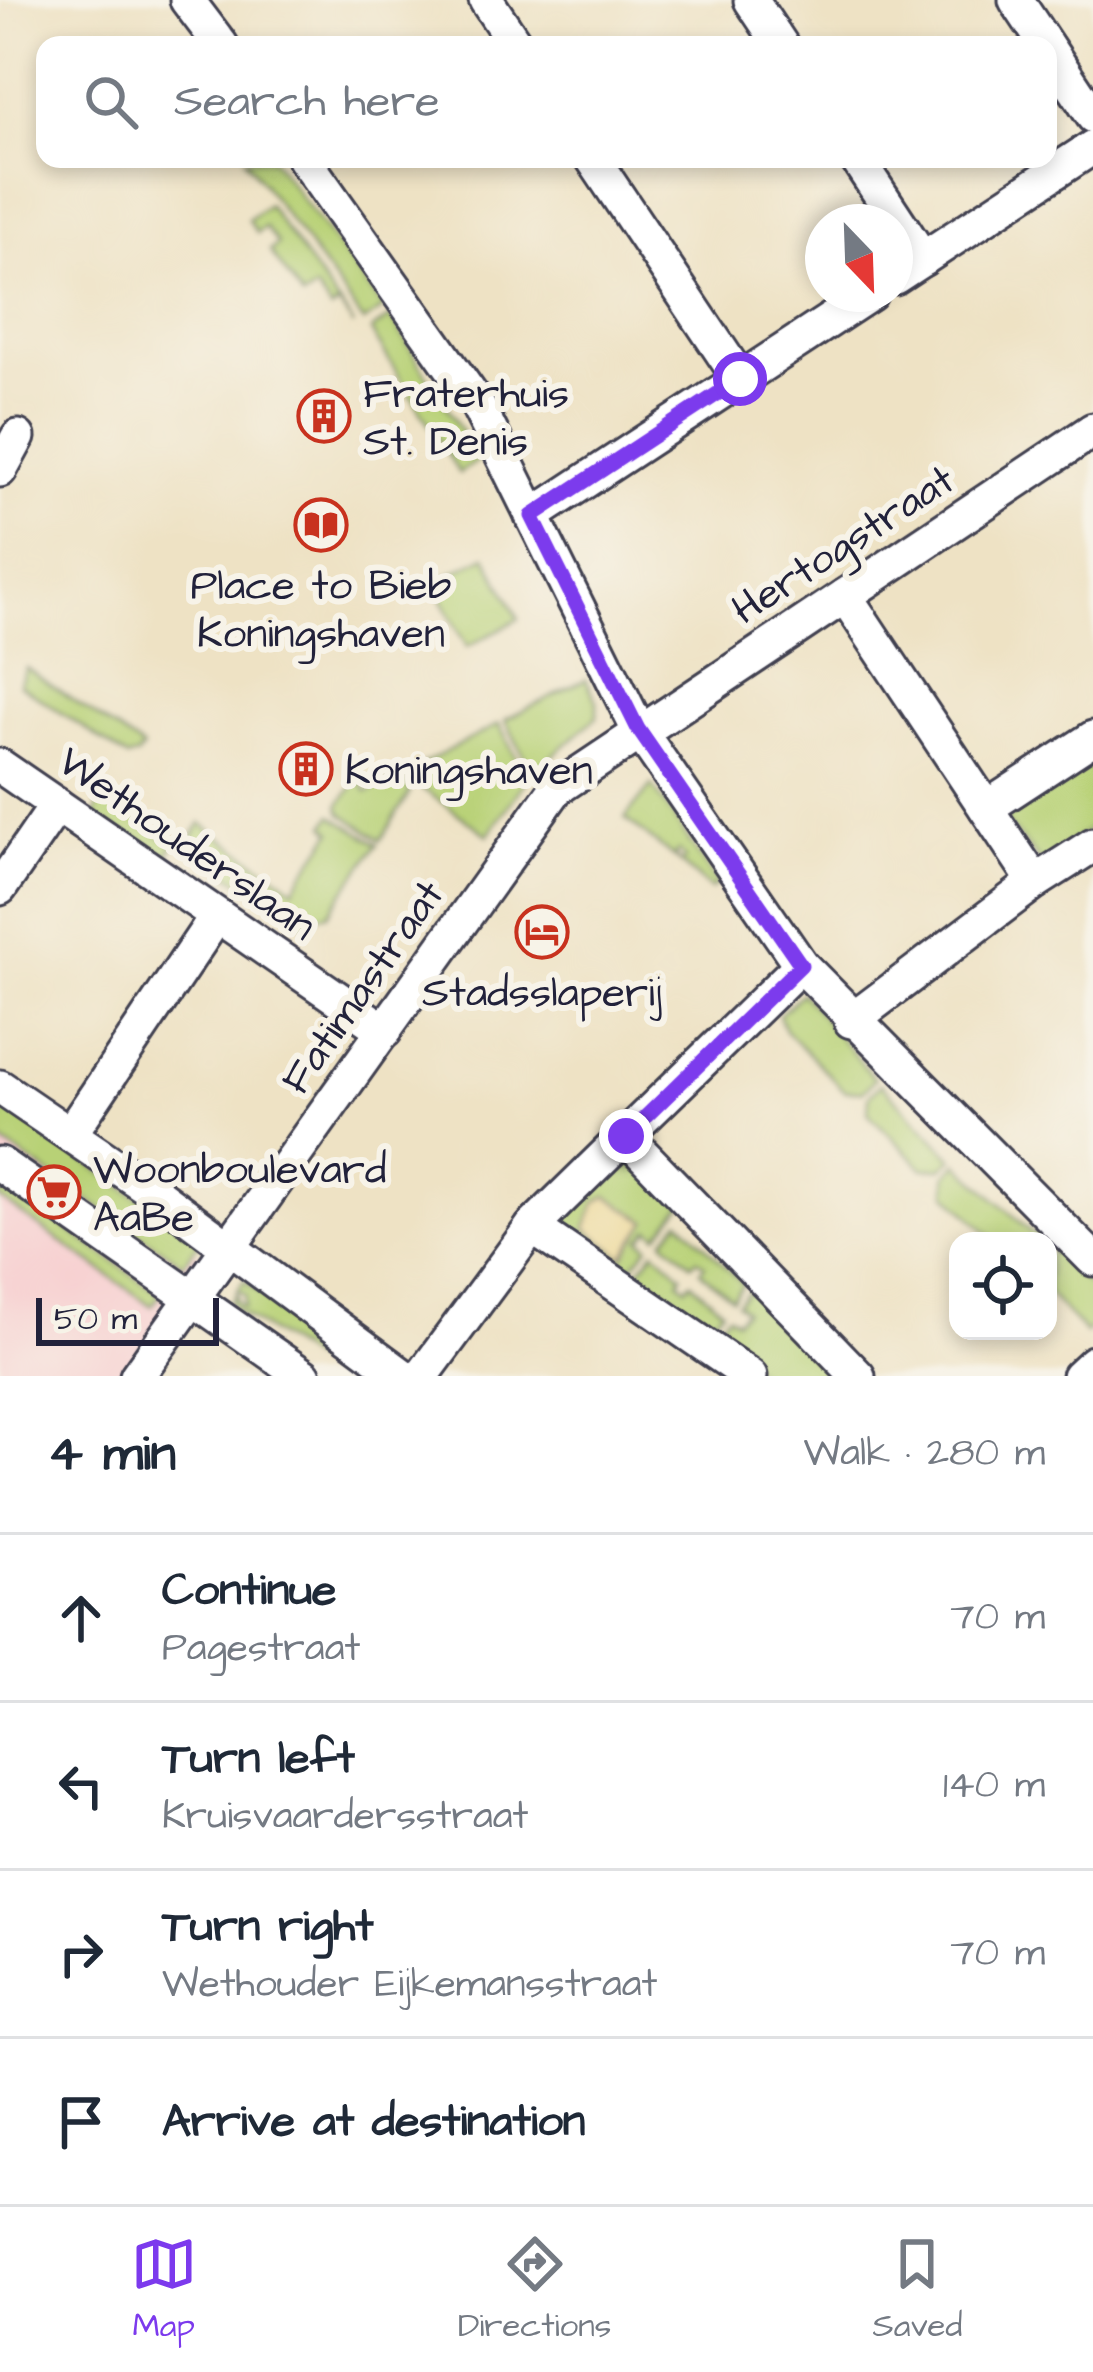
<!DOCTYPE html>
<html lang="en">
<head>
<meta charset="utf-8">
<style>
  :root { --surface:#fff; --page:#f2f2f3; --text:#1f2937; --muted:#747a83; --line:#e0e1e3; --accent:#7c3aed }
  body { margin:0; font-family:"Architects Daughter",sans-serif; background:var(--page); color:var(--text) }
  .controls { position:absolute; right:36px; bottom:36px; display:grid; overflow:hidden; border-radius:24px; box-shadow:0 6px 18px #0003 }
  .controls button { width:108px; height:108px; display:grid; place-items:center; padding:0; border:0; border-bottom:3px solid var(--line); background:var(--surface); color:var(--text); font:60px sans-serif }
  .compass { position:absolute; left:805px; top:204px; width:108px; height:108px; border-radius:50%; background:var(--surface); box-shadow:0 6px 18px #0003; rotate:157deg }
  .scale { position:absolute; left:36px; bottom:30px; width:183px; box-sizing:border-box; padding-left:12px; border:6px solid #22223b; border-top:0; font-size:33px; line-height:42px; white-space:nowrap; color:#22223b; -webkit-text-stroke:9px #f7f3e8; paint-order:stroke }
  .stop { position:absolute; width:36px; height:36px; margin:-27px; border:9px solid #7c3aed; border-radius:50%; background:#fff }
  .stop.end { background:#7c3aed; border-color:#fff; box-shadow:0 3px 12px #0008 }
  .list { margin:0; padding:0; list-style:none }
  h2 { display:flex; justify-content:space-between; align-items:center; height:156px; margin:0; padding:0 48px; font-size:51px }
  h2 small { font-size:39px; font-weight:400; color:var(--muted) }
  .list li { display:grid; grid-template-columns:78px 1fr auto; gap:36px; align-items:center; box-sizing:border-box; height:168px; padding:0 48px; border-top:3px solid var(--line) }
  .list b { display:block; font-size:45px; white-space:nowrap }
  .list p { margin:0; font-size:39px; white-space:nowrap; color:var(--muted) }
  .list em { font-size:39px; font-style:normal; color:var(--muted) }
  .icon { flex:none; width:66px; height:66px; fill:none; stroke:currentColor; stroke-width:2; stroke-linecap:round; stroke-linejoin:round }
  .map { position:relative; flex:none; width:1093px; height:1376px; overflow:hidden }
  .search { position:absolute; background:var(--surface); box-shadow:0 6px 18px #0003; left:36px; right:36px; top:36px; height:132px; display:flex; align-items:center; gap:30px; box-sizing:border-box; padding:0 42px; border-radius:24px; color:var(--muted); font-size:45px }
  .sheet { height:828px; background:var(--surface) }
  nav { display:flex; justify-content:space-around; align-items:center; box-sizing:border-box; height:168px; border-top:3px solid var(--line); background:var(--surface); font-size:33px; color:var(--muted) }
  nav a { display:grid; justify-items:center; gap:6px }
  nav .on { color:var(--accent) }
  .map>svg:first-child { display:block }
</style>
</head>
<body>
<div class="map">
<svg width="1093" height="1376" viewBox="0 0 1093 1376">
  <rect width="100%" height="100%" fill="#f7f3e8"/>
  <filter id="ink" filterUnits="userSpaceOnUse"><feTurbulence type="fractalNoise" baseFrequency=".00833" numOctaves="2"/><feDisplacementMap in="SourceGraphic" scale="24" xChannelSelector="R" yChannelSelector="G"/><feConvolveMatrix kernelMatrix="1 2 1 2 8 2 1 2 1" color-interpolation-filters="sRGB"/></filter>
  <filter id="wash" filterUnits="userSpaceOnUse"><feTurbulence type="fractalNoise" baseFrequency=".004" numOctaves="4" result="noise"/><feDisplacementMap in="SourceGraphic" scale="48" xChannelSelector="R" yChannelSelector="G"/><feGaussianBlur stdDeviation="2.7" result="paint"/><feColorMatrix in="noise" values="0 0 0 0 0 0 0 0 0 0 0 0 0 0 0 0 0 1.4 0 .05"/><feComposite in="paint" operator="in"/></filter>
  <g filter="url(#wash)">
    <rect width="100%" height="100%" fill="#eee2c4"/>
    <path fill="#f7cfd0" d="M 0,1116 L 218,1267 L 141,1376 L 0,1376 Z"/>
    <g fill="#b8d176" stroke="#6d7a58" stroke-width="3">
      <path d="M 245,159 L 272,159 L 384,308 L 364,322 Z"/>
      <path d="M 268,205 L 354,326 L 340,304 L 331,310 L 316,289 L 303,298 L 270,251 L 278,244 L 265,227 L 257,233 L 248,220 Z"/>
      <path d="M 391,317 L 479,460 L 459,473 L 371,331 Z"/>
      <path d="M 486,556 L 519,619 L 467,647 L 433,583 Z"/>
      <path d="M 26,668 L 143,748 L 137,756 L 128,758 L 19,684 Z"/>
      <path d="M 586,679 L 597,701 L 597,717 L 533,773 L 505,720 Z"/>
      <path d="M 499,724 L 527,779 L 488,835 L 420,787 L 424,780 L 417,767 Z"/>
      <path d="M 1093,749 L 1093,826 L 1043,865 L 1006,822 L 1010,805 Z"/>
      <path d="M 401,775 L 410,792 L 381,840 L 341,812 L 339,805 L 359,778 L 367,792 Z"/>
      <path d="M 652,785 L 718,884 L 711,889 L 680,863 L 685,859 L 679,851 L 674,855 L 679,862 L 625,818 Z"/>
      <path d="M 100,795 L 174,845 L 161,865 L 155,852 L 95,817 Z"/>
      <path d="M 332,815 L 378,844 L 328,914 L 314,917 L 307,927 L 186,845 L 201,823 L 294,888 L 333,831 L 326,825 Z"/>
      <path d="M 802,993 L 875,1079 L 863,1091 L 845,1091 L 785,1030 L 779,1015 Z"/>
      <path d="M 881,1084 L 953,1158 L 942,1168 L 924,1169 L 868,1113 L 869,1096 Z"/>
      <path d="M 0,1103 L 201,1240 L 183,1264 L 0,1141 Z"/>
      <path d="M 624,1155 L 683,1205 L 658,1235 L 650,1229 L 641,1239 L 649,1246 L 624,1276 L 562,1228 L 559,1218 Z"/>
      <path d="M 958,1163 L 1034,1235 L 1039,1231 L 1045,1241 L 995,1241 L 947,1193 L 947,1175 Z"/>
      <path d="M 0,1182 L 161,1294 L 152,1306 L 0,1199 Z"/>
      <path d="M 680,1220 L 743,1284 L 732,1298 L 700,1271 L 705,1265 L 697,1259 L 692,1264 L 664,1240 Z"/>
      <path d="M 1054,1250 L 1085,1273 L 1081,1278 L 1093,1289 L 1093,1326 L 1086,1333 L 1048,1294 L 1048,1256 Z"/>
      <path d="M 655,1251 L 682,1275 L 679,1281 L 686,1287 L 691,1282 L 722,1309 L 711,1323 L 638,1271 Z"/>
      <path d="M 757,1280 L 851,1376 L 765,1376 L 709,1336 L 728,1314 L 736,1320 L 745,1310 L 737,1303 Z"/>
      <path d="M 244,1281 L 376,1376 L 336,1376 L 238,1311 L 230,1302 L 236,1293 L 237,1302 L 244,1307 L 245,1295 L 237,1290 Z"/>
    </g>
    <path fill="#eeda9e" stroke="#887e6c" stroke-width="3" d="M 607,1196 L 647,1221 L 623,1257 L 586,1228 L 596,1202 Z"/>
  </g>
  <g filter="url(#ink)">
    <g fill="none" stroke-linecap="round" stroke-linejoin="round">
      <g stroke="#413f50" stroke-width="39">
        <g id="minor">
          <path d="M 187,0 L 221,45"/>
          <path d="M 486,0 L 516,45"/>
          <path d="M 751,0 L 781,45"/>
          <path d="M 1016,0 L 1046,45"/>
          <path d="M 1048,48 L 1093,116"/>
          <path d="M 304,159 L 476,402 L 638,729 L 801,965 L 1093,1259"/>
          <path d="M 593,159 L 740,379"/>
          <path d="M 857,159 L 923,259"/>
          <path d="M 895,277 L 1093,147"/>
          <path d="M 0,470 L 18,437"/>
          <path d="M 532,516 L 870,294"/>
          <path d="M 845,596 L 1035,882"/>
          <path d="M 0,766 L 385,1031"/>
          <path d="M 986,808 L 1093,738"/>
          <path d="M 0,888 L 57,805"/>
          <path d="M 851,1021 L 1035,882 L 1093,845"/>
          <path d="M 0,1087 L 154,1192 L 403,1376"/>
          <path d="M 70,1134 L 216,917"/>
          <path d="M 625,1136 L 801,965"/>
          <path d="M 0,1164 L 304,1376"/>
          <path d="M 532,1227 L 750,1376"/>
          <path d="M 137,1376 L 556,789 L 1093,430"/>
          <path d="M 422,1376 L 532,1227 L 625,1136 L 858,1376"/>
          <path d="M 1079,1376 L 1093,1363"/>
        </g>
      </g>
      <use href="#minor" stroke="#fff" stroke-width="33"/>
    </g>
  </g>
  <g fill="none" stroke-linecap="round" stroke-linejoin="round" filter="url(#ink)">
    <path stroke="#7c3aed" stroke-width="15" d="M 626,1136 L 801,965 L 638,729 L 532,516 L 740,379"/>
  </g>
  <defs>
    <g id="building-ring" transform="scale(2.7)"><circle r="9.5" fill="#f7f3e8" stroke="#c8321e" stroke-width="1.5"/><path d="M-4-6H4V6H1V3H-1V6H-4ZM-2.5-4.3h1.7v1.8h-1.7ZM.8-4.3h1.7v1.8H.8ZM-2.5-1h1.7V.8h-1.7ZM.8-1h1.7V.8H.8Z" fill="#c8321e"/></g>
    <g id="library-ring" transform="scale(2.7)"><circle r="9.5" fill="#f7f3e8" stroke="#c8321e" stroke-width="1.5"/><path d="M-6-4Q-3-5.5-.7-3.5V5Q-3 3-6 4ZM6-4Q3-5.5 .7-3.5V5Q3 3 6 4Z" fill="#c8321e"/></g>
    <g id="hotel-ring" transform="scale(2.7)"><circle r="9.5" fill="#f7f3e8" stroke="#c8321e" stroke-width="1.5"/><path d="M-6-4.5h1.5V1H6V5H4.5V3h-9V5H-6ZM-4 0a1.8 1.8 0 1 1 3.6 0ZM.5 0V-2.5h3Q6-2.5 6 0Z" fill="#c8321e"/></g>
    <g id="supermarket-ring" transform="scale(2.7)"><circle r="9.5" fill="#f7f3e8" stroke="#c8321e" stroke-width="1.5"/><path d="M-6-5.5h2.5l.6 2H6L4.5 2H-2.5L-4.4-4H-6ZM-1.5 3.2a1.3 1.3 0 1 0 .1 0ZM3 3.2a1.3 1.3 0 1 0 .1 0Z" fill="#c8321e"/></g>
  </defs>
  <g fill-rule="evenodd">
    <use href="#building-ring" x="324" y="416"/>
    <use href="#library-ring" x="321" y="525"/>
    <use href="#building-ring" x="306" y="769"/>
    <use href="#hotel-ring" x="542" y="932"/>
    <use href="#supermarket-ring" x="54" y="1192"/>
  </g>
  <g text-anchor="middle" stroke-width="12" stroke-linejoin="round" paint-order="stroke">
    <g font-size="42" fill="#22223b" stroke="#f7f3e8" text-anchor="start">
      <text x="363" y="407">Fraterhuis<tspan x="363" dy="48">St. Denis</tspan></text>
      <text x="321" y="599" text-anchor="middle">Place to Bieb<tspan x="321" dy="48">Koningshaven</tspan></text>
      <text x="345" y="784">Koningshaven</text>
      <text x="542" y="1006" text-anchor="middle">Stadsslaperij</text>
      <text x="93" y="1183">Woonboulevard<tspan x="93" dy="48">AaBe</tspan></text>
    </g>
    <g font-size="42" fill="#22223b" stroke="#f7f3e8">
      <text transform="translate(842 543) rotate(-33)" y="15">Hertogstraat</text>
      <text transform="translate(188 842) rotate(35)" y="15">Wethouderslaan</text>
      <text transform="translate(361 986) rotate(-55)" y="15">Fatimastraat</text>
    </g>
  </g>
</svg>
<div class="controls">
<button><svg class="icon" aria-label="locate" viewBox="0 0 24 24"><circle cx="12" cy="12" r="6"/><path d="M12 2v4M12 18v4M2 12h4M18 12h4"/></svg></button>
</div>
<svg class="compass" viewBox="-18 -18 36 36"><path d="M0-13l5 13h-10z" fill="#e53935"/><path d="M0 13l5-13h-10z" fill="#747a83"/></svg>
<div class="scale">50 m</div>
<div class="stop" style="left:740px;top:379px"></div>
<div class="stop end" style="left:626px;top:1136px"></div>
<div class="search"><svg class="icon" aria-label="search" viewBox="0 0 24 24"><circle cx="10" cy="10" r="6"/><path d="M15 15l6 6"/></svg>Search here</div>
</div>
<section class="sheet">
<h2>4 min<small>Walk · 280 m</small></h2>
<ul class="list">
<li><svg class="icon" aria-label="ahead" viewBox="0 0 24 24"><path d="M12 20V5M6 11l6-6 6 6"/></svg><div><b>Continue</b><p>Pagestraat</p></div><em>70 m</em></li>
<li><svg class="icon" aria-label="left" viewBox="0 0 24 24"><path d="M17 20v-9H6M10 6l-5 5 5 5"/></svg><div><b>Turn left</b><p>Kruisvaardersstraat</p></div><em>140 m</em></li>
<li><svg class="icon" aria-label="right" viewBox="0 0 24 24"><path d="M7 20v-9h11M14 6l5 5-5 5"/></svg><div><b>Turn right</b><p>Wethouder Eijkemansstraat</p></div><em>70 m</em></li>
<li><svg class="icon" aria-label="arrive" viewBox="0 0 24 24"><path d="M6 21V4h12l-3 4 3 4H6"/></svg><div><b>Arrive at destination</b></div></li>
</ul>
</section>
<nav>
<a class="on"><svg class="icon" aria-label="map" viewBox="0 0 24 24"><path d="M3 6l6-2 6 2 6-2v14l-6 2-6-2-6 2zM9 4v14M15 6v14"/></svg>Map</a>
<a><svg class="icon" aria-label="directions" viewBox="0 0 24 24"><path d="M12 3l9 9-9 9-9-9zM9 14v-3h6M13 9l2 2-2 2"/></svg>Directions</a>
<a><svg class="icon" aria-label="saved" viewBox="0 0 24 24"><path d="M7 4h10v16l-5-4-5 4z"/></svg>Saved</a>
</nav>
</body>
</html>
